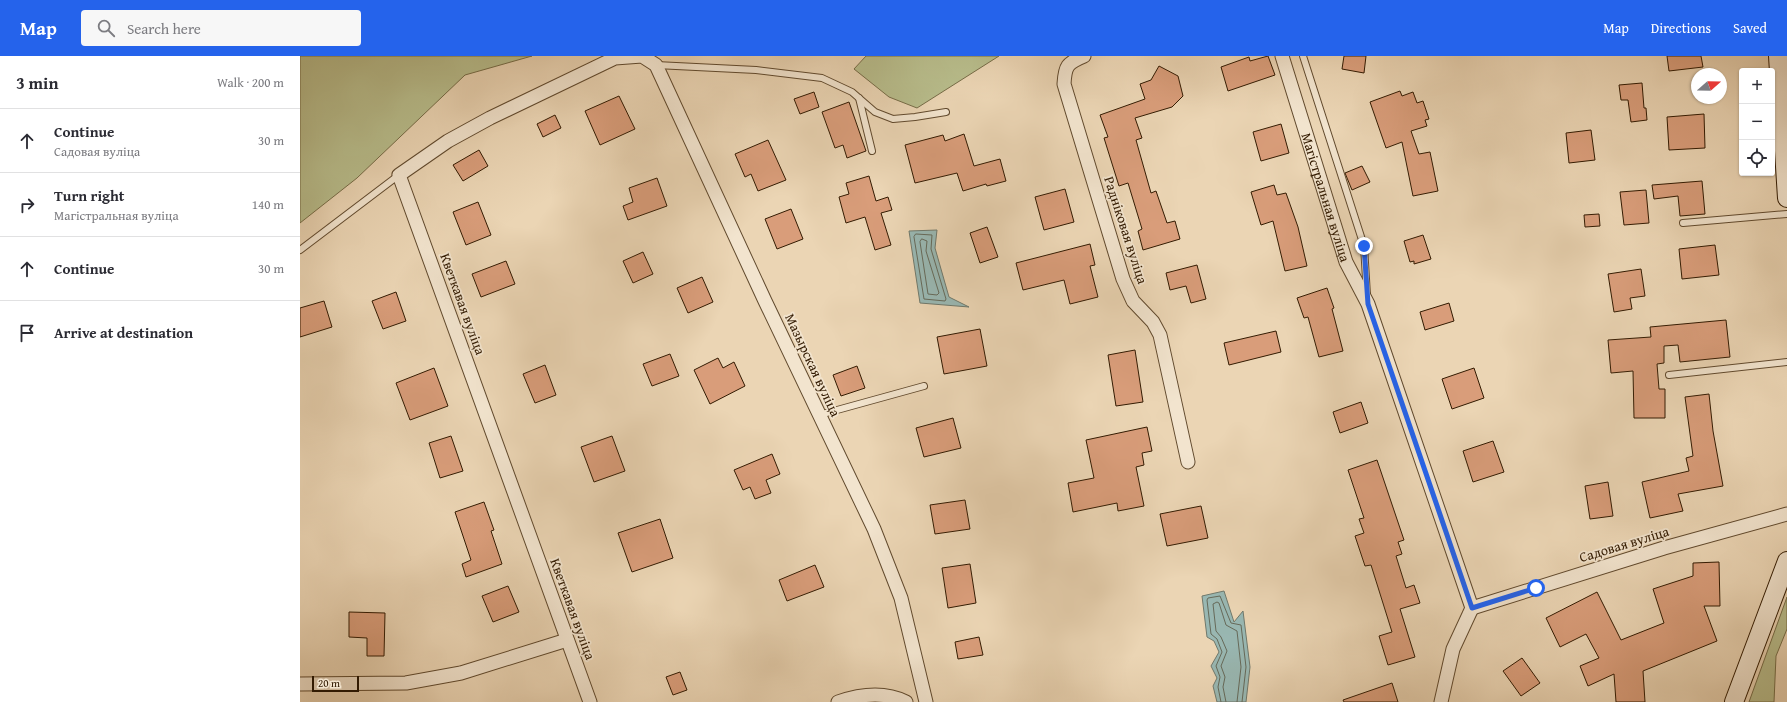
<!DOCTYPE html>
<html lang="en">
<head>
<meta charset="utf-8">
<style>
  :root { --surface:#fff; --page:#f7f7f7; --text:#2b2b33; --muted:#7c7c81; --line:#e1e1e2; --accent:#2563eb }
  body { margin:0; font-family:"Gentium Book Plus",serif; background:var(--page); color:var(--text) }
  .controls { position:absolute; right:12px; top:12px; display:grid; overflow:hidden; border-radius:4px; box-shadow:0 1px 3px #0004 }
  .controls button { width:36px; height:36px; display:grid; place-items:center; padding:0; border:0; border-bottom:1px solid var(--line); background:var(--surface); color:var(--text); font:20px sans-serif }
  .compass { position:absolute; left:1391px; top:12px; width:36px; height:36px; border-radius:50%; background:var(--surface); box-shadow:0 1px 3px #0004; rotate:70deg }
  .scale { position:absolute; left:12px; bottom:10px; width:47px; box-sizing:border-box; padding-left:4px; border:2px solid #331b02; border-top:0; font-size:11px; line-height:14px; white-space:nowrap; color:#331b02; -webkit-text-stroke:3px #f2e4ce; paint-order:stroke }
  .stop { position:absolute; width:12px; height:12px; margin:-9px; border:3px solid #2563eb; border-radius:50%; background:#fff }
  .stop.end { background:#2563eb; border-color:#fff; box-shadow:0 1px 4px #0008 }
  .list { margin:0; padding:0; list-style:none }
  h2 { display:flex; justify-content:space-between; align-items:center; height:52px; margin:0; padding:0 16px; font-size:17px }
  h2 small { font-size:13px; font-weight:400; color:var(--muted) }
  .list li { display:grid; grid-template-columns:26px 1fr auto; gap:12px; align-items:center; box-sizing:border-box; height:64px; padding:0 16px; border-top:1px solid var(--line) }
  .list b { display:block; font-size:15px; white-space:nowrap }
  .list p { margin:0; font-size:13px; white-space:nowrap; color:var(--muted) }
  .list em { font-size:13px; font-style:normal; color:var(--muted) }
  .icon { flex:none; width:22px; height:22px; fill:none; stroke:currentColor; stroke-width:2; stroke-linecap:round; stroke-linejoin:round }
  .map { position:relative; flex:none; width:1487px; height:646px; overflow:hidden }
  header { display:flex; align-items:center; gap:24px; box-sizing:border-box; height:56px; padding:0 20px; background:var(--accent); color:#fff }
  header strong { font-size:19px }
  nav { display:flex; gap:22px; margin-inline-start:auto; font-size:14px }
  .search { width:280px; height:36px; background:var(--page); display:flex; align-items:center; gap:10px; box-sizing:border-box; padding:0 14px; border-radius:4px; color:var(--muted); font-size:15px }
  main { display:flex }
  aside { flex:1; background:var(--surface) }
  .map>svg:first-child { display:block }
</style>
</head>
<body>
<header>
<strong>Map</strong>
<div class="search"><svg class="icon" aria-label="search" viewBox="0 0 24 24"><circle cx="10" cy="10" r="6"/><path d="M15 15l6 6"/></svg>Search here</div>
<nav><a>Map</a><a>Directions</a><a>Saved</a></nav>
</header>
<main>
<aside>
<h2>3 min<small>Walk · 200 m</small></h2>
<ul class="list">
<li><svg class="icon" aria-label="ahead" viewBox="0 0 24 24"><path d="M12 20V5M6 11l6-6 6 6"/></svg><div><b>Continue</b><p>Садовая вуліца</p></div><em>30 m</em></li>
<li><svg class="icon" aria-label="right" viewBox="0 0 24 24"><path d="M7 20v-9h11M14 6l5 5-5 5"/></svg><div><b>Turn right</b><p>Магістральная вуліца</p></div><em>140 m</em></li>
<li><svg class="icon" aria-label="ahead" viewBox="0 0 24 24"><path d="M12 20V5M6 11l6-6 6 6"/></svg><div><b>Continue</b></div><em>30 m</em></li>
<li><svg class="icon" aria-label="arrive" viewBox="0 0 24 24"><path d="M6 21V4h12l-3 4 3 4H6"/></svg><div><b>Arrive at destination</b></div></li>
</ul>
</aside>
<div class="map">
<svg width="1487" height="646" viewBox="0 0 1487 646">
  <rect width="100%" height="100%" fill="#ebd5b4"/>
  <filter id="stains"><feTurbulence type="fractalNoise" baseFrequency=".005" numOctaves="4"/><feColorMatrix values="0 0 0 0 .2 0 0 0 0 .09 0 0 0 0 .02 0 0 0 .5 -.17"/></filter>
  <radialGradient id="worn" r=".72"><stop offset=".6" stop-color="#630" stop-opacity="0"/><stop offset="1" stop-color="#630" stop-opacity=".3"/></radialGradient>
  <g fill="#b8bd8c" stroke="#766c47">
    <path d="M 0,0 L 232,0 L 165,19 L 57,122 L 0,167 Z"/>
    <path d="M 566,0 L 699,0 L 617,52 L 589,41 L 554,13 Z"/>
    <path d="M 1487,541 L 1487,573 L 1476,600 L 1474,646 L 1449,646 Z"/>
  </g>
  <g fill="#99b8b3" stroke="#70796c">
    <path d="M 637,174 L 635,192 L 649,241 L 669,251 L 620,247 L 609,175 Z"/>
    <path d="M 924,535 L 934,566 L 943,555 L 950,611 L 946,646 L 917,646 L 913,630 L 917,622 L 911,610 L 919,596 L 914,585 L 907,581 L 902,540 Z"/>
  </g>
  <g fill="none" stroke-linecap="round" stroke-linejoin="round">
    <g stroke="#666a5a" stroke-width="1">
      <path d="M 616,178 L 632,179 L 631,193 L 646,243 L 645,245 L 624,243 L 614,181 Z"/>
      <path d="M 622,183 L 627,185 L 626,195 L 639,237 L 637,239 L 628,238 L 620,186 Z"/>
      <path d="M 921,646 L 918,631 L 920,621 L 916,610 L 922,596 L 917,583 L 911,578 L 907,544 L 908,542 L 920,540 L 931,567 L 941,569 L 946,611 L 942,646"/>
      <path d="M 926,646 L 923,631 L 925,621 L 921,610 L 927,595 L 921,581 L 916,575 L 913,548 L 917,546 L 919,547 L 926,569 L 937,575 L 941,611 L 937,646"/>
    </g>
  </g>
  <g fill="#d99d7a" stroke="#331b02">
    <path d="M 968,0 L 975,19 L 928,35 L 921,11 L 949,1 L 950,5 Z"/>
    <path d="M 1044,0 L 1066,0 L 1064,17 L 1042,13 Z"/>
    <path d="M 1367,0 L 1401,0 L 1403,11 L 1369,15 Z"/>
    <path d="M 859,10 L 878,20 L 883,40 L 872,51 L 835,62 L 842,82 L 836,84 L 851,137 L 856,135 L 867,167 L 875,165 L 880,183 L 843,194 L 838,175 L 842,173 L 828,127 L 819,130 L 804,82 L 808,81 L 800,59 L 845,43 L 840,28 L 851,24 Z"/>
    <path d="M 1342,27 L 1344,52 L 1346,52 L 1347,64 L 1331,66 L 1328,44 L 1321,44 L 1319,29 Z"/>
    <path d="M 1100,35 L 1102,40 L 1113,36 L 1117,47 L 1123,45 L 1129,63 L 1125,64 L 1127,70 L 1111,75 L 1119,98 L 1130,96 L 1138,135 L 1113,140 L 1102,86 L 1086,92 L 1070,46 Z"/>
    <path d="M 514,36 L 519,51 L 500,58 L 494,43 Z"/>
    <path d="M 319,40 L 335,73 L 300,89 L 285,55 Z"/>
    <path d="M 549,46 L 566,95 L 547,102 L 543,89 L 535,92 L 522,56 Z"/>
    <path d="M 1404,58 L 1405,92 L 1369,94 L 1367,61 Z"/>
    <path d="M 255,59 L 261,72 L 243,81 L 237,68 Z"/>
    <path d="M 981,68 L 989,97 L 961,105 L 953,76 Z"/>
    <path d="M 1291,74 L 1295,104 L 1269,107 L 1266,77 Z"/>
    <path d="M 664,78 L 674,110 L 700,103 L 706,125 L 687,130 L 686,128 L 663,135 L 657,117 L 615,127 L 605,89 L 643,79 L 645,85 Z"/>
    <path d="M 468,84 L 486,124 L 458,135 L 451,118 L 445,121 L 435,98 Z"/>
    <path d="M 179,94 L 188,110 L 163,125 L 153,109 Z"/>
    <path d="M 1062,110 L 1070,126 L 1052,134 L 1045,117 Z"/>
    <path d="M 569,120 L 576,145 L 588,141 L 592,154 L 581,157 L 591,189 L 575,194 L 565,161 L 546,167 L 539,141 L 549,138 L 546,127 Z"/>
    <path d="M 357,122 L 367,150 L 328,164 L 323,150 L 333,146 L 329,132 Z"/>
    <path d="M 1402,125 L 1405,158 L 1380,160 L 1378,140 L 1354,143 L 1352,129 Z"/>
    <path d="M 974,129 L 977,139 L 986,137 L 998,171 L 1007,210 L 985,215 L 973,165 L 961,169 L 951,136 Z"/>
    <path d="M 765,133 L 774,166 L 744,174 L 735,141 Z"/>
    <path d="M 1346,134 L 1349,167 L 1324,169 L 1320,136 Z"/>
    <path d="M 178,146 L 191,179 L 166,189 L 153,156 Z"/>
    <path d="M 491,153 L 503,183 L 477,193 L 465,163 Z"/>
    <path d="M 1299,158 L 1300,170 L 1285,171 L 1284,159 Z"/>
    <path d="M 687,171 L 698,201 L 680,207 L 670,177 Z"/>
    <path d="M 1123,179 L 1131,203 L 1114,208 L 1114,205 L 1110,206 L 1104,185 Z"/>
    <path d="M 790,188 L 795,209 L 790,210 L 798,241 L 770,248 L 764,224 L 723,234 L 716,207 Z"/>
    <path d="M 1415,189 L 1419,219 L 1382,223 L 1379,193 Z"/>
    <path d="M 343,196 L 353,218 L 333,227 L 323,205 Z"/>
    <path d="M 206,205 L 215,228 L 181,241 L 172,218 Z"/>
    <path d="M 897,209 L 906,243 L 891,247 L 886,230 L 870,234 L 866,217 Z"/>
    <path d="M 1341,213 L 1345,240 L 1330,242 L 1332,253 L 1314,256 L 1308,218 Z"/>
    <path d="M 402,221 L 413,246 L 388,257 L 377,232 Z"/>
    <path d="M 1027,232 L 1034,252 L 1032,253 L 1043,295 L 1019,301 L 1008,261 L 1004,262 L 997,242 Z"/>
    <path d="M 96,236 L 106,265 L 83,273 L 72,245 Z"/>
    <path d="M 24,245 L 32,271 L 0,281 L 0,252 Z"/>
    <path d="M 1149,247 L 1154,265 L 1125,274 L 1120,256 Z"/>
    <path d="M 1426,264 L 1430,301 L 1380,306 L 1378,289 L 1364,290 L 1364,307 L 1357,308 L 1359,333 L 1365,333 L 1365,362 L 1334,362 L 1333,315 L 1311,317 L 1308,284 L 1351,281 L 1350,271 Z"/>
    <path d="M 680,273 L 687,310 L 644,318 L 637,281 Z"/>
    <path d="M 976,275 L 981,296 L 929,309 L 924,287 Z"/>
    <path d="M 835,294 L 843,346 L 816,350 L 808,299 Z"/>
    <path d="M 370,298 L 379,320 L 352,330 L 343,308 Z"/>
    <path d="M 418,302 L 423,312 L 434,306 L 445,330 L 410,348 L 394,314 Z"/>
    <path d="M 245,309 L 256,339 L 235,347 L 223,318 Z"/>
    <path d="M 557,310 L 565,332 L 541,340 L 533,319 Z"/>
    <path d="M 134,312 L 148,350 L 110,364 L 96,327 Z"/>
    <path d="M 1174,312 L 1184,342 L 1152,353 L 1142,323 Z"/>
    <path d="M 1409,338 L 1413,375 L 1423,430 L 1378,438 L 1383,455 L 1350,462 L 1342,426 L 1389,415 L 1386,402 L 1393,400 L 1385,341 Z"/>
    <path d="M 1061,346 L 1068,367 L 1040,377 L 1033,356 Z"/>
    <path d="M 653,362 L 661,392 L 624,401 L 616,372 Z"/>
    <path d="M 847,371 L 852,395 L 842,397 L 844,409 L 836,411 L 844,450 L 818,455 L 817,447 L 773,456 L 768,427 L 794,422 L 786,384 Z"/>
    <path d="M 151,380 L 163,415 L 140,422 L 129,387 Z"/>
    <path d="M 312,380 L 325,415 L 294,426 L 281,391 Z"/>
    <path d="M 1193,385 L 1204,416 L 1173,426 L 1163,395 Z"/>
    <path d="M 472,398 L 480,418 L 466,424 L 471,437 L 455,443 L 450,431 L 443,434 L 434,414 Z"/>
    <path d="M 1077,404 L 1104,484 L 1098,486 L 1102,498 L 1096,500 L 1106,532 L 1114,529 L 1120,547 L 1100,553 L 1115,601 L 1088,609 L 1079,580 L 1092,576 L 1071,509 L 1065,510 L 1055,480 L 1064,477 L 1059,463 L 1064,462 L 1048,414 Z"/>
    <path d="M 1308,426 L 1313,460 L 1290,463 L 1285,430 Z"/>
    <path d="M 665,444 L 670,473 L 635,478 L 630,449 Z"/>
    <path d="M 184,446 L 194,474 L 191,475 L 202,508 L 166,521 L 162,508 L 171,504 L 155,456 Z"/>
    <path d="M 901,450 L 908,482 L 867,490 L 860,458 Z"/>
    <path d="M 360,463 L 373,502 L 332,516 L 318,477 Z"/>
    <path d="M 1419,506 L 1420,550 L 1404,550 L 1417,585 L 1343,615 L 1345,646 L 1316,646 L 1314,618 L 1288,630 L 1280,610 L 1299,602 L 1286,578 L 1260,591 L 1246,562 L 1297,536 L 1321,584 L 1364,567 L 1353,533 L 1393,520 L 1393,507 Z"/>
    <path d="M 670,508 L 676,547 L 648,552 L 642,512 Z"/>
    <path d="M 515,509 L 524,531 L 487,545 L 479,524 Z"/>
    <path d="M 208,530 L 219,556 L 193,566 L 182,540 Z"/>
    <path d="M 49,556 L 85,557 L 84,600 L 67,600 L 67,582 L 49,581 Z"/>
    <path d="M 679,581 L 683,599 L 658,603 L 655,586 Z"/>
    <path d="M 1222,602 L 1240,627 L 1221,640 L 1203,615 Z"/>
    <path d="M 380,616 L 387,634 L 373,639 L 366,621 Z"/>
    <path d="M 1092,627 L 1098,646 L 1044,646 L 1043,644 Z"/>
  </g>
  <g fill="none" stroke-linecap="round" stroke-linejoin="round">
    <g stroke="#614a2e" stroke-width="8">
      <g id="lane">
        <path d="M 1003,0 L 1064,190 L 1067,239"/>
        <path d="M 356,9 L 456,14 L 522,22 L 552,36 L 575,56 L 593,63 L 615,61 L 646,56"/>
        <path d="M 559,42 L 572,95"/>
        <path d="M 1383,167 L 1487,158"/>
        <path d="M 0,194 L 99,119"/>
        <path d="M 1369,319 L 1487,306"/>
        <path d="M 519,359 L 624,330"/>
      </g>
    </g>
    <g stroke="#614a2e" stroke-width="15">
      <g id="street">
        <path d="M 784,0 C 767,7 765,10 764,28 L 823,223 L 833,245 L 853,266 L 860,279 L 888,406"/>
        <path id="s1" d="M 982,0 L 1046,206 L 1068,248 L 1172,552"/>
        <path d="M 1172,552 L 1364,492 L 1487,458"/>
        <path d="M 0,628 L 106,627 L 161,617 L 267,584"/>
        <path d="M 290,646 L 99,119 L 148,85 L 190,62 L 315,2 L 342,0 L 356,9 L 465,245 L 574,473 L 601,542 L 626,646"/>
        <path d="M 538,646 C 561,638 584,635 606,646"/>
        <path d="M 1141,646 L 1153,593 L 1172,552"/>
      </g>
    </g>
    <g stroke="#331b02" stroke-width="20">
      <g id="secondary">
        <path d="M 1478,0 L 1487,142"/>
        <path d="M 1434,646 L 1487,505"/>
      </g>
    </g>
    <use href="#lane" stroke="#f2e4ce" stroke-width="6"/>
    <use href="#street" stroke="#f2e4ce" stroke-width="13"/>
    <use href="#secondary" stroke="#f2e4ce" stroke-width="18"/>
  </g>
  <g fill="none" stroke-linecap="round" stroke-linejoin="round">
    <path stroke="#2563eb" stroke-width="5" d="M 1064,190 L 1068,248 L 1172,552 L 1236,532"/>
  </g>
  <g text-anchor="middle" stroke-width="3.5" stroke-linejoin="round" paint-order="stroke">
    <g font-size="14" fill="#331b02" stroke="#f2e4ce">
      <text dy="5" stroke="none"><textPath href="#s1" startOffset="148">Магістральная вуліца</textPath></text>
      <text transform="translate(826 174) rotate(72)" y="5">Радніковая вуліца</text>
      <text transform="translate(163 248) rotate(70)" y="5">Кветкавая вуліца</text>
      <text transform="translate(513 309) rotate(65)" y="5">Мазырская вуліца</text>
      <text transform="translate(1324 488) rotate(-17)" y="5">Садовая вуліца</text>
      <text transform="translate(273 553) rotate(70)" y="5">Кветкавая вуліца</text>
    </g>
  </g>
  <rect width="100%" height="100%" filter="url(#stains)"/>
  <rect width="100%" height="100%" fill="url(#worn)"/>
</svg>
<div class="controls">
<button>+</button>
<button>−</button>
<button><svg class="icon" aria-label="locate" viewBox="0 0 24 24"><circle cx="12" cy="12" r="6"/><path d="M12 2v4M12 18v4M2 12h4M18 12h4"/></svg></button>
</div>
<svg class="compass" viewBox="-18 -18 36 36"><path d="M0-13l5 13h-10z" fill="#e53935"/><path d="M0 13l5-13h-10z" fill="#7c7c81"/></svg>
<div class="scale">20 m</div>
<div class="stop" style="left:1236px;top:532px"></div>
<div class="stop end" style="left:1064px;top:190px"></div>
</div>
</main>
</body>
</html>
